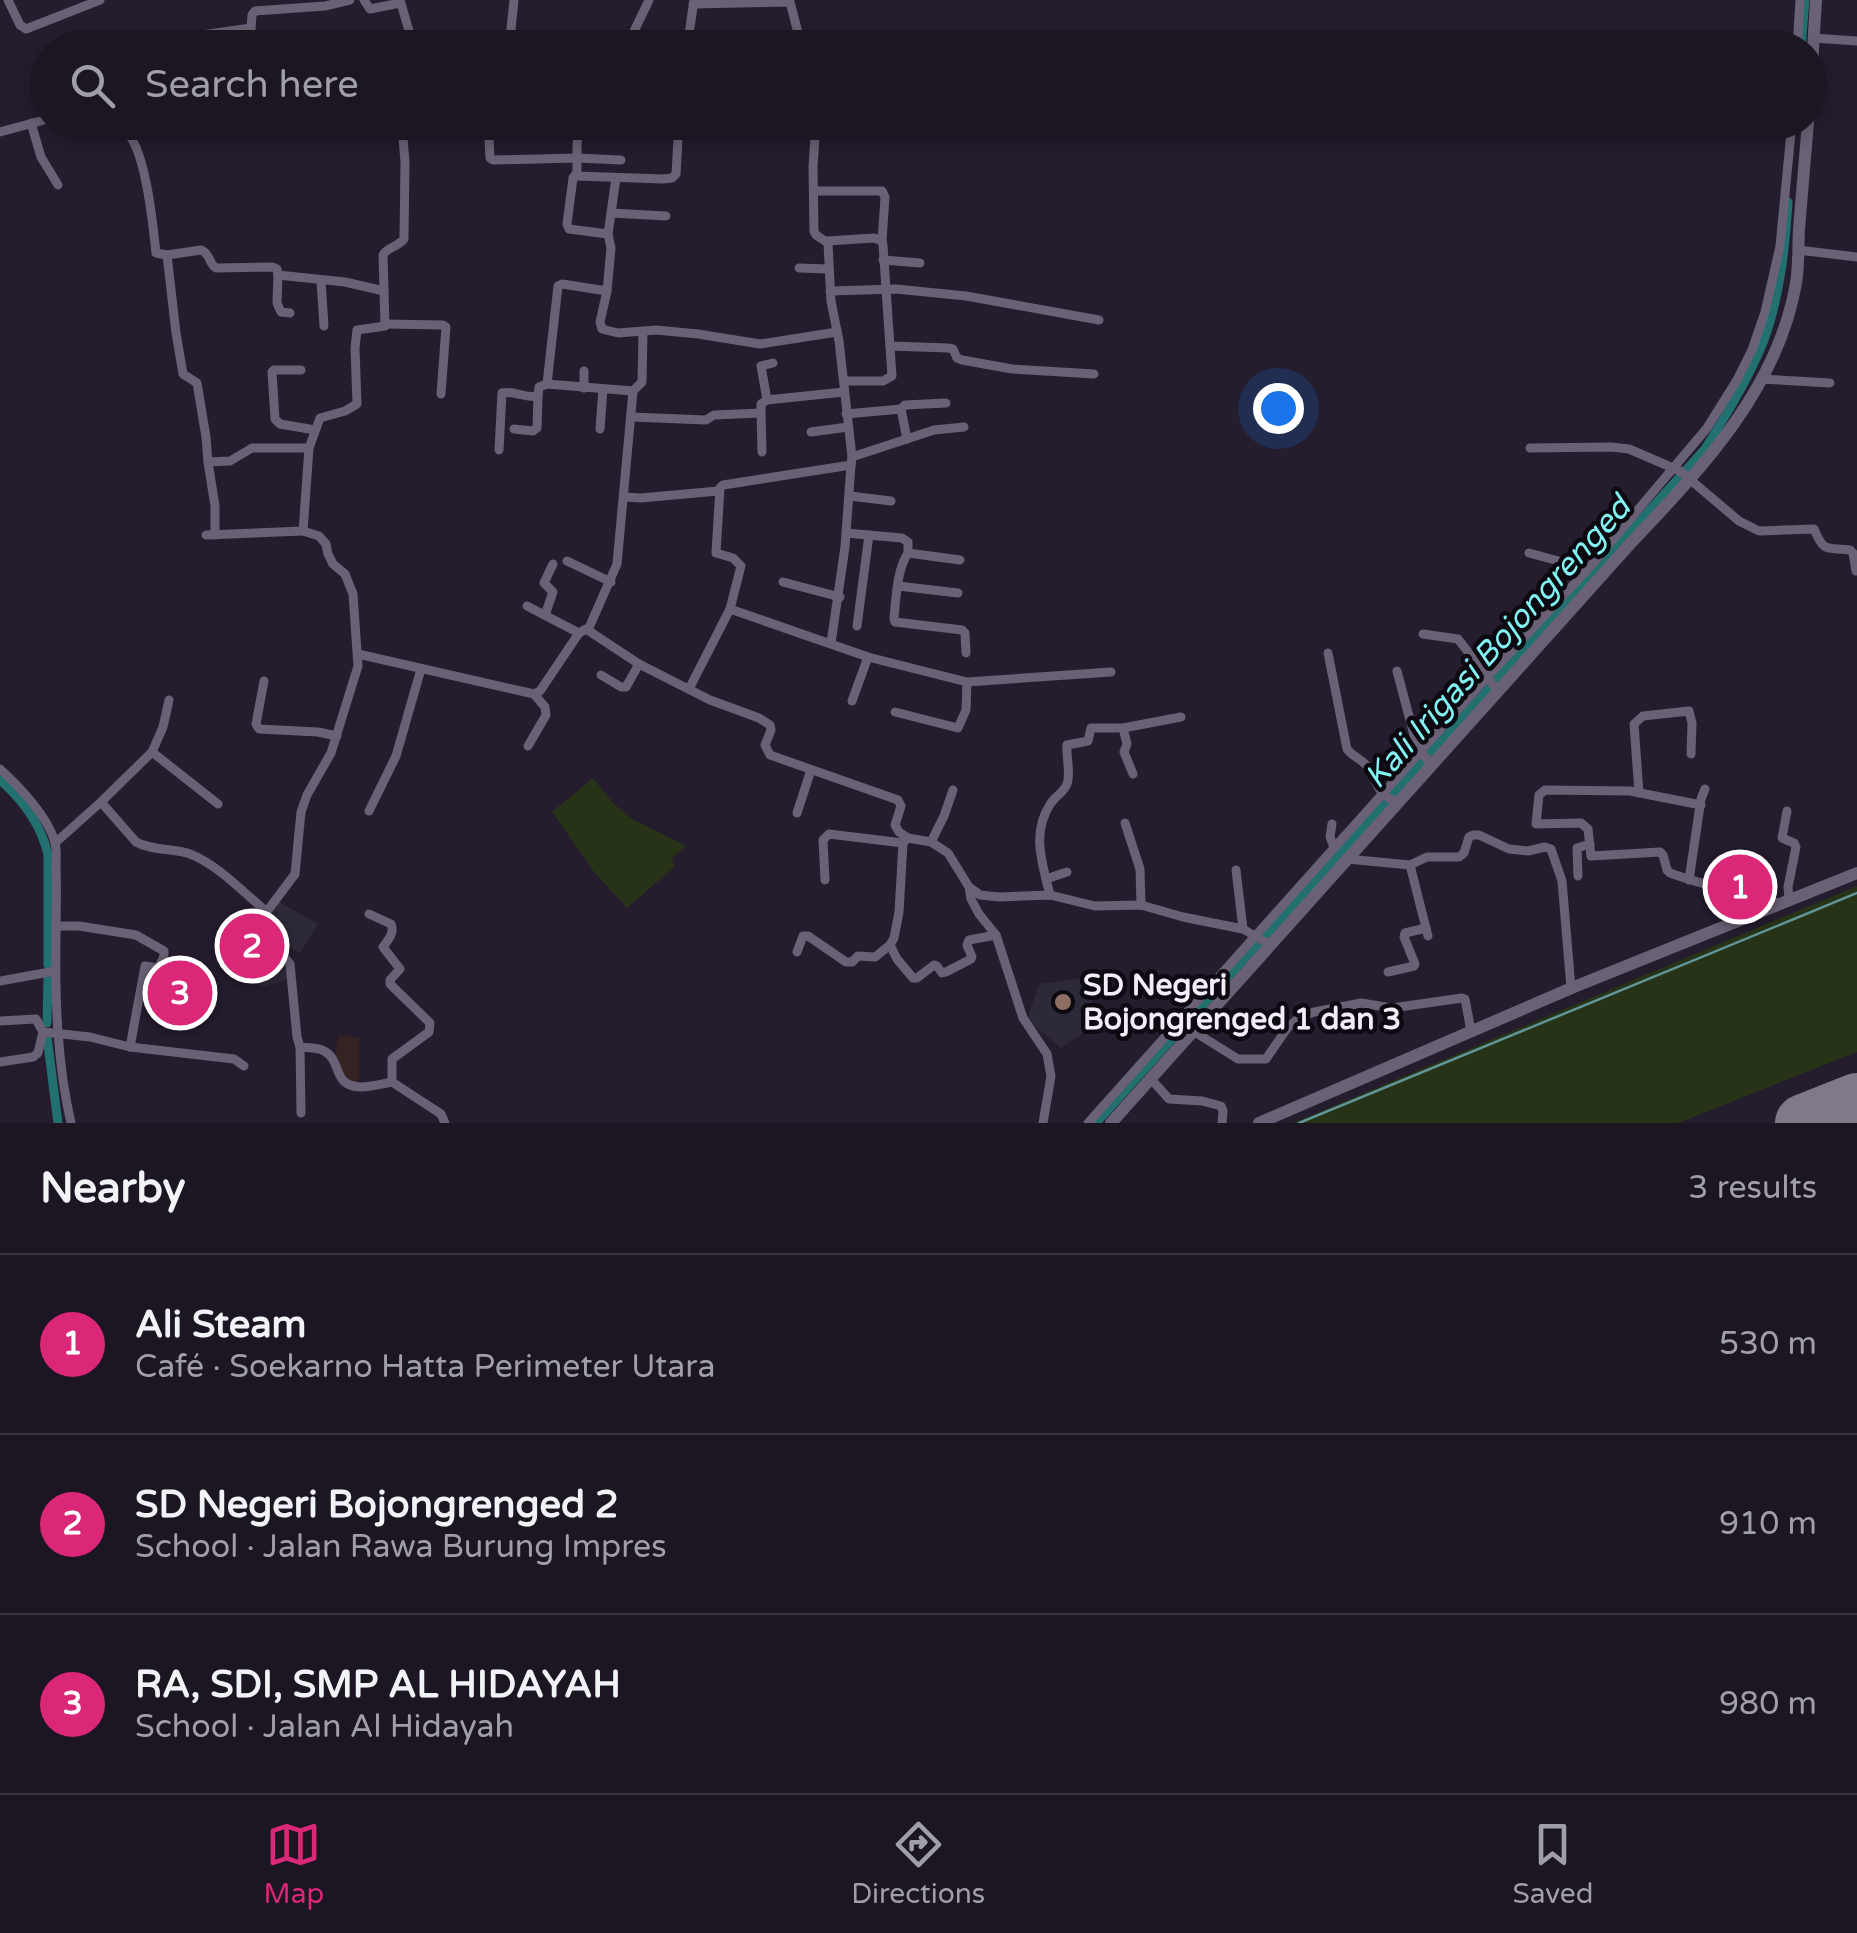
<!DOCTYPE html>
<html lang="en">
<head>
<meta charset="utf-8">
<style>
  :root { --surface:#1c1522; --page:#29222f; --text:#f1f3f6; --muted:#a09fa5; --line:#3a3440; --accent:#db2777 }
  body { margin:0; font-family:"Varela Round",sans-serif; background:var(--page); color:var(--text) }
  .you { position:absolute; left:1278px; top:408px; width:35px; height:35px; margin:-25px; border:8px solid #fff; border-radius:50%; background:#1a73e8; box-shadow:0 0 0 15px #1a73e833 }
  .badge { display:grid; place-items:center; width:65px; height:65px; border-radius:50%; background:var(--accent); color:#fff; font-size:32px; font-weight:700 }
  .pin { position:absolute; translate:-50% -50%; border:5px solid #fff; box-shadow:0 2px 10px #0006 }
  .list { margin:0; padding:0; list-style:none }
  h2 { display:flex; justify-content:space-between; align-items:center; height:130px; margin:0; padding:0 40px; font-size:42px }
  h2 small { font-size:32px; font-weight:400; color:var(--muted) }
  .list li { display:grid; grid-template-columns:65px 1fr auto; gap:30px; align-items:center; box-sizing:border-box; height:180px; padding:0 40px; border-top:2px solid var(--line) }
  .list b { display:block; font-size:38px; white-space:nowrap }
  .list p { margin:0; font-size:32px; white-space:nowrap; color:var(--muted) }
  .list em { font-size:32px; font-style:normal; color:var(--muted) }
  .icon { flex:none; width:55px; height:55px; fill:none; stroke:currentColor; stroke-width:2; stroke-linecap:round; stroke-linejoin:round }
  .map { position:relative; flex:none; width:1857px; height:1123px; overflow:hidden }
  .search { position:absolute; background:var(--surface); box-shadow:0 5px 15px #0003; left:30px; right:30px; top:30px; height:110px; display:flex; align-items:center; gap:25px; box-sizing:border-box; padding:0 35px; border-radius:55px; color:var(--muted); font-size:38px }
  .sheet { height:670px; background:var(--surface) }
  nav { display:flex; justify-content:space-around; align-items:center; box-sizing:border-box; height:140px; border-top:2px solid var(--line); background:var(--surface); font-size:28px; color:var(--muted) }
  nav a { display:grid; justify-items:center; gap:5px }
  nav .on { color:var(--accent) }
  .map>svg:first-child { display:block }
</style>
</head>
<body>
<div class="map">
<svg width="1857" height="1123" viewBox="0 0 1857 1123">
  <rect width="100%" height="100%" fill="#251c2e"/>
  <path fill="#352223" d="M 338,1036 L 359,1037 L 359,1082 L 343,1080 L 335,1060 Z"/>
  <g fill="#2e2939">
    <path d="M 276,900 L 318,924 L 300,953 L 268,933 L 263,922 Z"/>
    <path d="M 247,924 L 262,933 L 284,960 L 291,978 L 263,987 L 237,973 L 233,976 L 219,966 Z"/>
    <path d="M 165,962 L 202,973 L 200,1020 L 155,1014 Z"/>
    <path d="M 1090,977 L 1095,1025 L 1061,1048 L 1027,1020 L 1039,984 Z"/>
  </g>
  <g fill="#263317">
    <path d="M 593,778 L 613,803 L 632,819 L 686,846 L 672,858 L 674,867 L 627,908 L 594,872 L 552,812 Z"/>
    <path d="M 1857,886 L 1857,1052 L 1678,1123 L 1293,1123 Z"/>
  </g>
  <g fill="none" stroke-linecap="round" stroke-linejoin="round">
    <path stroke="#619699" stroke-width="2.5" d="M 1299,1123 L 1857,893"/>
    <g stroke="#227070" stroke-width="9">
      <path d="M 1801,48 L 1805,0"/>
      <path d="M 0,780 C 24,801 41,824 48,855 L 48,965"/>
      <path d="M 47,1023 L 48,979"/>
      <path d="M 47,1037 L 58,1123"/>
      <path d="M 1096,1123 L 1705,449 C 1726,415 1749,378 1764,340 C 1780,296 1785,249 1788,202"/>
    </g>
    <path stroke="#807988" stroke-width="22" d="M 1810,1121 L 1842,1113 L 1857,1116"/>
    <path stroke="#807988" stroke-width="58" d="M 1804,1123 L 1857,1102"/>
    <g stroke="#6a6176" stroke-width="9">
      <path d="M 8,0 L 20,25 L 26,29 L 100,0"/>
      <path d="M 364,0 L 370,9 L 400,3"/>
      <path d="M 400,0 L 414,48"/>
      <path d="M 514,0 L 511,29 L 513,35 L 627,46 L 649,0"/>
      <path d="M 693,4 L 790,2 L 802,48"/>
      <path d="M 251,28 L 251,48"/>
      <path d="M 1813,38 L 1857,41"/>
      <path d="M 131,48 L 145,43 L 251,28 L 252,15 L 255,11 L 325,6 L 350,0"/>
      <path d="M 372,48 L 409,34"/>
      <path d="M 687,48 L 694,0"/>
      <path d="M 1797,48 L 1800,0"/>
      <path d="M 117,122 C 120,127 124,130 128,134 C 146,153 153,226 156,253 L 167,255 L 201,250 C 211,254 208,263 216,268 L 273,267 L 277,269 L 278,275 L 345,282 L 384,291"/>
      <path d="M 421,122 L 403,138 L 405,162 L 404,239 C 398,247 387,247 383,255 L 385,326 L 357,330 L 355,348 L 357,404 L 345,411 L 320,418 L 309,448 L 303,531 L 319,536 L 326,544 L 328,554 L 333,564 L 345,574 L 353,594 L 358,666 L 331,753 L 307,795 L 301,812 L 295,874 L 262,918 L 264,931 L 290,964 L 297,1037 L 300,1047 C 308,1048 317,1047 324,1051 C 343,1061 331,1086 361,1087 C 371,1087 382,1084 392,1082 L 441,1114 L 445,1123"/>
      <path d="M 488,122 L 490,158 L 493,160 L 576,158 L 621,160"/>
      <path d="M 580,122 L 577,144 L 577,176 L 663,179 L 672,178 L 676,174 L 679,122"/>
      <path d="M 816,122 L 813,167 L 814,231 L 816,235 L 828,243 L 831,301 L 839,341 L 852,457"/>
      <path d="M 31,123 L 41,157 L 58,185"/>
      <path d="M 0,132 L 48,119"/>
      <path d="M 576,174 L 573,178 L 567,224 L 569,229 L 608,234"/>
      <path d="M 616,178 L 608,234 L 611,248 L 607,291 L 600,322 L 602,329 L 618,333 L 656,330 L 698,334 L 760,344 L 837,332"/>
      <path d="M 815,191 L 882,191 L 885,197 L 882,241"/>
      <path d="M 611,213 L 666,216"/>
      <path d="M 827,241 L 874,238 L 882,241 L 883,245 L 892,376 L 883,381 L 844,381"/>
      <path d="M 1798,250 L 1857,257"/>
      <path d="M 167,255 L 176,333 L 183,374 L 197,383 L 206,437 L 208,462 L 230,461 L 252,448 L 309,448"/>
      <path d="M 883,260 L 920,263"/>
      <path d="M 799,268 L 828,269"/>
      <path d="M 278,275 L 277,303 L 281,312 L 290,313"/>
      <path d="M 321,281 L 324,326"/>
      <path d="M 830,291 L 896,289 L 966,296 L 1099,320"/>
      <path d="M 386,324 L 443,325 L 446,327 L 441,394"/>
      <path d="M 890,346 L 948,348 L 953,349 L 957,358 L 962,360 L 1012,369 L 1094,374"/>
      <path d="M 301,370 L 274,370 L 272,372 L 275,419 L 280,424 L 315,430"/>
      <path d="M 584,371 L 584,388"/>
      <path d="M 1761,379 L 1830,383"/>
      <path d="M 547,384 L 558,286 L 562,284 L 607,291"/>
      <path d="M 767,400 L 761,366 L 773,363"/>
      <path d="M 901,409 L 905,405 L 946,403"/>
      <path d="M 761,413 L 762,452"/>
      <path d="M 846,414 L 901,409 L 907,439"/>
      <path d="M 632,417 L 706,420 L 714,415 L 761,413 L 761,404 L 767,400 L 844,392"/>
      <path d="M 514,429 L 533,431 L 537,428 L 538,396"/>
      <path d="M 600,429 L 603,389"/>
      <path d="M 811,432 L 848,427"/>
      <path d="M 1530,448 L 1611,447 L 1629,449 L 1680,471 L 1739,521 L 1759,531 L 1814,529 C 1824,553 1826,547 1850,550 L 1853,553 L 1856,571"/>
      <path d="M 499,450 L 502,393 C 515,390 525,399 538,396 L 539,387 L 547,384 L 633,391 L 642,382 L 643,332"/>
      <path d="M 208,462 L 215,506 L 215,535"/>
      <path d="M 850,496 L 891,501"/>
      <path d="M 624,497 L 641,498 L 718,491"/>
      <path d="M 846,533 L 902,538 L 908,542 L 908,553 L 960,560"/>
      <path d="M 206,535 L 303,531"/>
      <path d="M 908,553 C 897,569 896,598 894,618 L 895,622 L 962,630 L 965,633 L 966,653"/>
      <path d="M 1529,553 L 1588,569"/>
      <path d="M 567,561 L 611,582"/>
      <path d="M 783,582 L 840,597"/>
      <path d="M 898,586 L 958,593"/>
      <path d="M 527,606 L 579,633"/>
      <path d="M 730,609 L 868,657 L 967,682 L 1111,672"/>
      <path d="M 545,615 L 553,592 L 544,583 L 553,564"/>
      <path d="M 857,626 L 869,535"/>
      <path d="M 588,630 L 617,564 L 633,391"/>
      <path d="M 1423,634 L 1458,639 L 1498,691"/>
      <path d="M 831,643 L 845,547 L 851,465"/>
      <path d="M 1328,653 L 1347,749 C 1353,757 1360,758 1366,765 C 1380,782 1373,792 1398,803"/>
      <path d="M 358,654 L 534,694 L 540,691 L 579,633 L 586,629 L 639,664 L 710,700 L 759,718 L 770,725 L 771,730 L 765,745 L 770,755 L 898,800 L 901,806 L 895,825 L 899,832 L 908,838 L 931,842 L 948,853 L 969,887 L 980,895 L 999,897 L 1050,895 L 1095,906 L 1141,905 L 1183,917 L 1243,929 L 1270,945"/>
      <path d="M 1397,671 L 1418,750 L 1433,765"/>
      <path d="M 601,675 L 621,687 L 626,687 L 639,664"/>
      <path d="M 264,681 L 256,724 L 259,729 L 318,732 L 337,736"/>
      <path d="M 689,689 L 730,609 L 741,566 L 733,558 L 716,553 L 720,488 L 723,485 L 851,465 L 852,457 L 934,430 L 964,427"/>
      <path d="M 852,701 L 868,657"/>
      <path d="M 895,712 L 958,728 L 966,710 L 967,682"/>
      <path d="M 1123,728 L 1127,744 L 1124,752 L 1133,774"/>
      <path d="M 528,746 L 546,715 L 545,707 L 534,694"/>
      <path d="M 152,752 L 218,804"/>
      <path d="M 0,769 C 19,786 49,818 55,843 C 57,850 56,860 56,867 C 57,890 56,914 56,937 C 55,999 57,1063 71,1123"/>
      <path d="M 1639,793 L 1634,724 L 1643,716 L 1689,711 L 1692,723 L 1691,754"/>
      <path d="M 101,802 L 152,752 L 163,727 L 169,700"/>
      <path d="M 1701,805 L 1630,791 L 1545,790 L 1539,795 L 1536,824 L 1581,823 L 1588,829 L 1591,856 L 1660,852 L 1663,855 L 1667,870 L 1670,873 C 1705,886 1742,893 1778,903"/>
      <path d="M 369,811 L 396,756 L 421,669"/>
      <path d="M 1787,811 L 1782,838 L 1794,843 L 1796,847 L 1788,887 L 1789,900"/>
      <path d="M 797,813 L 811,770"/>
      <path d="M 1125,823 L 1140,869 L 1141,905"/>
      <path d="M 1332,824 L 1330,837 L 1334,847"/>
      <path d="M 931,842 L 944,816 L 953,790"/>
      <path d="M 55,843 L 101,802 L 136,842 C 152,851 173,848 190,854 C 217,864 245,894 267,912"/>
      <path d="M 1347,859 L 1410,865 L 1427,857 L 1459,857 L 1464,853 L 1469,837 L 1473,835 L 1479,835 L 1509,849 L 1528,851 L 1545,847 L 1551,849 L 1562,881 L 1571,988"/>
      <path d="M 1410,865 L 1428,936"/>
      <path d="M 1236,870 L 1243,929"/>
      <path d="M 1578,876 L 1577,848 L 1590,844"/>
      <path d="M 1046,879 L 1067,872"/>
      <path d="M 825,880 L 823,840 L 829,834 L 903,843"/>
      <path d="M 1689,880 L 1701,799 L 1705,789"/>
      <path d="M 969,887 L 971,899 L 979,914 L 996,935 L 1023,1018 L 1047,1054 L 1051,1076 L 1043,1123"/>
      <path d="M 1050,895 C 1042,863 1031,832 1051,803 C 1056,796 1064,792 1067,784 C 1071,774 1066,757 1067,745 L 1088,741 L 1091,728 L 1123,728 L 1181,717"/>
      <path d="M 369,914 L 391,924 C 395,932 388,940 383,947 L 400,969 L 390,980 L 390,984 L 430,1023 L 429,1032 L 392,1059 L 392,1082"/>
      <path d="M 56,926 L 79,926 L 136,935 L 164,951 L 164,957 L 158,968 L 145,966 L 130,1047"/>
      <path d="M 890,945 L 897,959 L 913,978 L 917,978 L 934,965 L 937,966 L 942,973 L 946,972 L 971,959 L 972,957 L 967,945 L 969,940 L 996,935"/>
      <path d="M 797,952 L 803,936 L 808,936 L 846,962 L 852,962 L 858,956 L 875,957 L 890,945 L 894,938 L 899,912 L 903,843 L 908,838"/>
      <path d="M 1388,972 L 1414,966 L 1415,964 L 1404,937 L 1405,933 L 1426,928"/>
      <path d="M 0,981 L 55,971"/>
      <path d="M 0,1021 L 36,1019 L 43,1032 L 90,1037 L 130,1047 L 234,1059 L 244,1066"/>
      <path d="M 1193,1031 L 1238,1059 L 1266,1059 L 1288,1027 L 1299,1018 L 1314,1012 L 1361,1003 L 1392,1008 L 1462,998 L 1465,999 L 1471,1031"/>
      <path d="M 300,1047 L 301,1113"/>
      <path d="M 0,1062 L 33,1057 L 38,1053 L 43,1032"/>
      <path d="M 1151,1079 L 1169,1099 L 1202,1101 L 1221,1106 L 1223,1111 L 1222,1123"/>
      <path d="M 1088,1123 L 1487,677 L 1588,569 L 1707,428 L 1737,380 L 1752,350 L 1765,312 L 1780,246 L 1792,122"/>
    </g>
    <g stroke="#6a6176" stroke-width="12">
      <path d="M 1810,99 L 1816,0"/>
      <path d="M 1111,1123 L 1630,544 C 1701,469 1778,389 1796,283 C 1799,265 1798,247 1799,229 C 1802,194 1805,158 1808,122"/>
      <path d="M 1259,1123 L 1574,987 L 1857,873"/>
    </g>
  </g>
  <circle fill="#8d6e63" stroke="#0c0910" stroke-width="4" cx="1063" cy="1002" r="10"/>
  <g text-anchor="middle" stroke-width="9" stroke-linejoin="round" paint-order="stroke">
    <g font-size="30" font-weight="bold" fill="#f3edfa" stroke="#0c0910" text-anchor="start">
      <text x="1083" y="995">SD Negeri<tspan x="1083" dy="34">Bojongrenged 1 dan 3</tspan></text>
    </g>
    <g font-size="32" font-style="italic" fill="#82f3f3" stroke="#0c0910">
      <text transform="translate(1497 642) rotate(-48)" y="11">Kali Irigasi Bojongrenged</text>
    </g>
  </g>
</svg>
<div class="you"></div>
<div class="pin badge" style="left:1740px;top:887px">1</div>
<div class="pin badge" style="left:252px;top:946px">2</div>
<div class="pin badge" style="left:180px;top:993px">3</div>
<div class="search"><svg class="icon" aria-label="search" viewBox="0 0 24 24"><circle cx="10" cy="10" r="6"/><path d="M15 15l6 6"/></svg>Search here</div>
</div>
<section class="sheet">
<h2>Nearby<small>3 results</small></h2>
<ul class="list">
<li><span class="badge">1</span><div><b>Ali Steam</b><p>Café · Soekarno Hatta Perimeter Utara</p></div><em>530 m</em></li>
<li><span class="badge">2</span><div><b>SD Negeri Bojongrenged 2</b><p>School · Jalan Rawa Burung Impres</p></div><em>910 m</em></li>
<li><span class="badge">3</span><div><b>RA, SDI, SMP AL HIDAYAH</b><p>School · Jalan Al Hidayah</p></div><em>980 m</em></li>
</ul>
</section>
<nav>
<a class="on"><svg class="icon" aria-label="map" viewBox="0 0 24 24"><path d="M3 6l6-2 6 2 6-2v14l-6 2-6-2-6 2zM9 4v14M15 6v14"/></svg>Map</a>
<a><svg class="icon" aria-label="directions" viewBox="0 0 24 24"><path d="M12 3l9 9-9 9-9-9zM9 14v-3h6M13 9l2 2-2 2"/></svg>Directions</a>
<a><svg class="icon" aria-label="saved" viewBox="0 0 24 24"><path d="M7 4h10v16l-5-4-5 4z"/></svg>Saved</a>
</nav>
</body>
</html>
